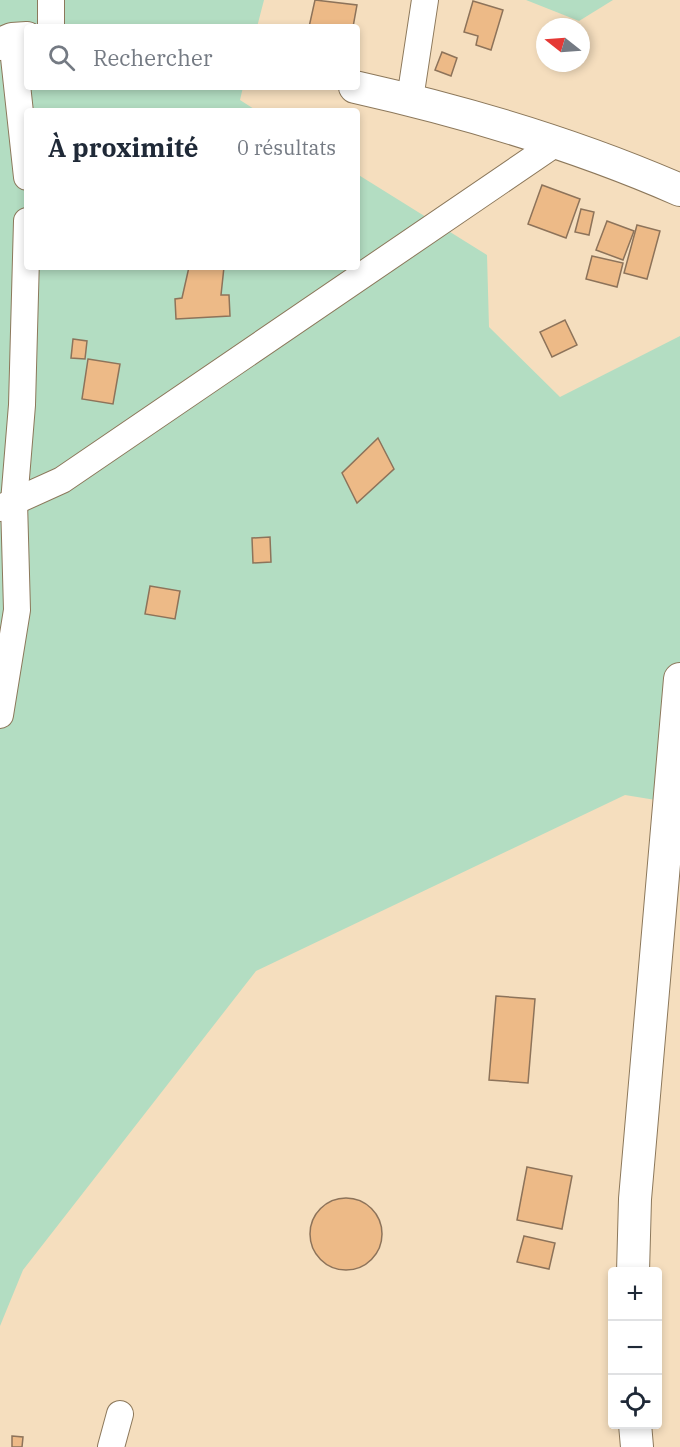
<!DOCTYPE html>
<html lang="fr">
<head>
<meta charset="utf-8">
<style>
  :root { --surface:#fff; --page:#f2f2f3; --text:#1f2937; --muted:#747a83; --line:#e0e1e3 }
  body { margin:0; font-family:"IBM Plex Serif",serif; background:var(--page); color:var(--text) }
  .controls { position:absolute; right:18px; bottom:18px; display:grid; overflow:hidden; border-radius:6px; box-shadow:0 3px 9px #0003 }
  .controls button { width:54px; height:54px; display:grid; place-items:center; padding:0; border:0; border-bottom:2px solid var(--line); background:var(--surface); color:var(--text); font:30px sans-serif }
  .compass { position:absolute; left:536px; top:18px; width:54px; height:54px; border-radius:50%; background:var(--surface); box-shadow:0 3px 9px #0003; rotate:287deg }
  .list { margin:0; padding:0; list-style:none }
  h2 { display:flex; justify-content:space-between; align-items:center; height:78px; margin:0; padding:0 24px; font-size:26px }
  h2 small { font-size:20px; font-weight:400; color:var(--muted) }
  .icon { flex:none; width:33px; height:33px; fill:none; stroke:currentColor; stroke-width:2; stroke-linecap:round; stroke-linejoin:round }
  .map { position:relative; flex:none; width:680px; height:1447px; overflow:hidden }
  .search { position:absolute; background:var(--surface); box-shadow:0 3px 9px #0003; left:24px; top:24px; width:336px; height:66px; display:flex; align-items:center; gap:15px; box-sizing:border-box; padding:0 21px; border-radius:6px; color:var(--muted); font-size:22px }
  .panel { position:absolute; background:var(--surface); box-shadow:0 3px 9px #0003; left:24px; top:108px; width:336px; height:162px; border-radius:6px }
  .map>svg:first-child { display:block }
</style>
</head>
<body>
<div class="map">
<svg width="680" height="1447" viewBox="0 0 680 1447">
  <rect width="100%" height="100%" fill="#f5debe"/>
  <g fill="#b3ddc2">
    <path d="M 0,0 L 264,0 L 257,27 L 27,27 L 27,87 L 243,87 L 240,100 L 257,111 L 27,111 L 27,267 L 357,267 L 357,174 L 487,255 L 489,327 L 560,397 L 680,336 L 680,804 L 625,795 L 256,971 L 23,1270 L 0,1326 Z"/>
    <path d="M 526,0 L 613,0 L 579,21 Z"/>
  </g>
  <g fill="#edba87" stroke="#8d735a" stroke-width="1.5">
    <path d="M 315,0 L 357,5 L 353,27 L 309,27 Z"/>
    <path d="M 473,1 L 503,10 L 491,50 L 476,45 L 478,36 L 464,32 Z"/>
    <path d="M 442,52 L 457,58 L 451,76 L 435,70 Z"/>
    <path d="M 542,185 L 580,199 L 566,238 L 528,224 Z"/>
    <path d="M 581,209 L 594,212 L 589,235 L 575,232 Z"/>
    <path d="M 607,221 L 634,231 L 623,260 L 596,250 Z"/>
    <path d="M 637,225 L 660,231 L 647,279 L 624,273 Z"/>
    <path d="M 592,256 L 623,263 L 617,287 L 586,279 Z"/>
    <path d="M 189,267 L 224,267 L 221,295 L 229,295 L 230,316 L 176,319 L 175,299 L 182,298 Z"/>
    <path d="M 565,320 L 577,345 L 552,357 L 540,332 Z"/>
    <path d="M 73,339 L 87,341 L 85,359 L 71,358 Z"/>
    <path d="M 88,359 L 120,364 L 113,404 L 82,399 Z"/>
    <path d="M 378,438 L 394,469 L 357,503 L 342,473 Z"/>
    <path d="M 270,537 L 271,562 L 253,563 L 252,538 Z"/>
    <path d="M 150,586 L 180,591 L 175,619 L 145,614 Z"/>
    <path d="M 496,996 L 535,999 L 528,1083 L 489,1080 Z"/>
    <path d="M 527,1167 L 572,1176 L 562,1229 L 517,1220 Z"/>
    <circle cx="346" cy="1234" r="36"/>
    <path d="M 524,1236 L 555,1243 L 549,1269 L 517,1262 Z"/>
    <path d="M 12,1436 L 23,1437 L 22,1447 L 12,1447 Z"/>
  </g>
  <g fill="none" stroke-linecap="round" stroke-linejoin="round">
    <g stroke="#8c785b" stroke-width="28">
      <g id="minor">
        <path d="M 51,0 L 51,27"/>
        <path d="M 12,39 L 27,177"/>
        <path d="M 410,99 L 425,0"/>
        <path d="M 0,508 L 62,480 L 559,141"/>
        <path d="M 0,715 L 17,610 L 14,502 L 22,405 L 27,221"/>
        <path d="M 111,1447 L 120,1414"/>
      </g>
    </g>
    <g stroke="#8c785b" stroke-width="34">
      <g id="tertiary">
        <path d="M 0,44 L 12,39 L 27,38"/>
        <path d="M 355,87 C 466,112 575,144 680,190"/>
        <path d="M 633,1272 L 635,1199 L 680,679"/>
        <path d="M 635,1424 L 637,1447"/>
      </g>
    </g>
    <use href="#minor" stroke="#fff" stroke-width="26"/>
    <use href="#tertiary" stroke="#fff" stroke-width="32"/>
  </g>
</svg>
<div class="controls">
<button>+</button>
<button>−</button>
<button><svg class="icon" aria-label="locate" viewBox="0 0 24 24"><circle cx="12" cy="12" r="6"/><path d="M12 2v4M12 18v4M2 12h4M18 12h4"/></svg></button>
</div>
<svg class="compass" viewBox="-18 -18 36 36"><path d="M0-13l5 13h-10z" fill="#e53935"/><path d="M0 13l5-13h-10z" fill="#747a83"/></svg>
<div class="search"><svg class="icon" aria-label="search" viewBox="0 0 24 24"><circle cx="10" cy="10" r="6"/><path d="M15 15l6 6"/></svg>Rechercher</div>
<section class="panel">
<h2>À proximité<small>0 résultats</small></h2>
<ul class="list">
</ul>
</section>
</div>
</body>
</html>
